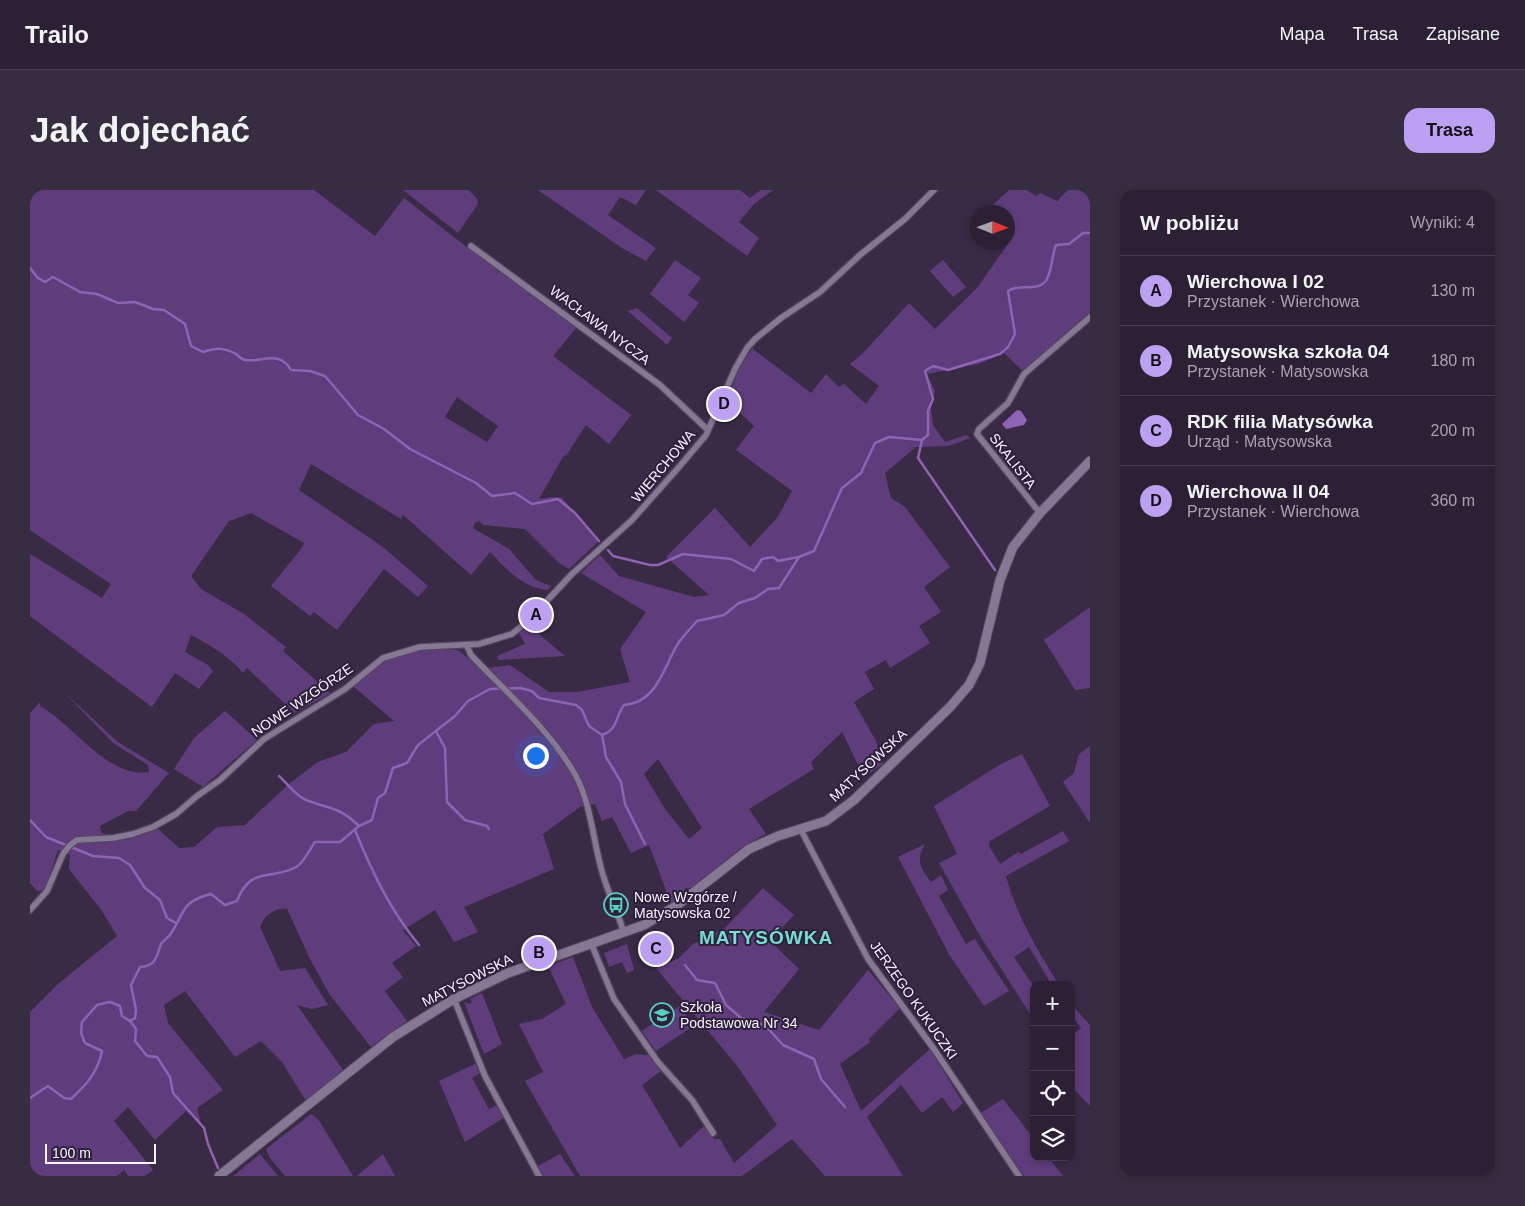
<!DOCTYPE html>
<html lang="pl">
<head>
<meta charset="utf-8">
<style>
  :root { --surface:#2b2034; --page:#372d40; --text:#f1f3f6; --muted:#a6a3ac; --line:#473e4f; --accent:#bca0f2 }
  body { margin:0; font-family:Arial,sans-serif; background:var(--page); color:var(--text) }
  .controls { position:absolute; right:15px; bottom:15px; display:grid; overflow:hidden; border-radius:10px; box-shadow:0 2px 8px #0003 }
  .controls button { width:45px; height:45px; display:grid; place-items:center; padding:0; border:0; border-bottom:1px solid var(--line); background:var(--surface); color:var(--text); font:25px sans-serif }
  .compass { position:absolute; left:940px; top:15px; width:45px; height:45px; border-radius:50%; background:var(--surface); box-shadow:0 2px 8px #0003; rotate:91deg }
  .scale { position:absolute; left:15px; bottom:12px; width:111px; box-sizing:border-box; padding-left:5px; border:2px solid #f8f1ff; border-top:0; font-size:14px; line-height:18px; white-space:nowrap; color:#f8f1ff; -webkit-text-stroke:4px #2e213b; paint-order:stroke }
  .you { position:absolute; left:505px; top:565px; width:18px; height:18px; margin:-12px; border:4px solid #fff; border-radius:50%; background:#1a73e8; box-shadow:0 0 0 8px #1a73e833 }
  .badge { display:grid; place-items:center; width:32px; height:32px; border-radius:50%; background:var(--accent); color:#111; font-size:16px; font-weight:700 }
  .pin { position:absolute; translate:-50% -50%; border:2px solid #fff; box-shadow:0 1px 5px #0006 }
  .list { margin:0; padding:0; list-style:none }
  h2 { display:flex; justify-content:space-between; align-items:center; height:65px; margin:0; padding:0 20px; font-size:21px }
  h2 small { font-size:16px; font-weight:400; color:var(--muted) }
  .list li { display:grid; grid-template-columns:32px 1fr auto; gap:15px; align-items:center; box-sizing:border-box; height:70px; padding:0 20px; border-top:1px solid var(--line) }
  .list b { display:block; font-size:19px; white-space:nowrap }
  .list p { margin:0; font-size:16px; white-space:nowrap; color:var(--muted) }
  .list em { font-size:16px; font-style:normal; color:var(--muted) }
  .icon { flex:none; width:28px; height:28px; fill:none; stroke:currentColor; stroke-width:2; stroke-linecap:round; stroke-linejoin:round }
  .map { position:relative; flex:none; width:1060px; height:986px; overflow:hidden; border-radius:15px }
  header { display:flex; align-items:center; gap:30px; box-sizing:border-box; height:70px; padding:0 25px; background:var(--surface); border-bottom:1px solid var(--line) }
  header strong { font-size:24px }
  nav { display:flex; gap:28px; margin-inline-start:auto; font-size:18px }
  .intro { display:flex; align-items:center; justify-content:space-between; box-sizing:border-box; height:120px; padding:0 30px }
  h1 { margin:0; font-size:35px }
  .button { padding:12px 22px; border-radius:15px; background:var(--accent); color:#111; font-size:18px; font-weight:700 }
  main { display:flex; gap:30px; padding:0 30px }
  aside { flex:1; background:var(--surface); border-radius:15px; box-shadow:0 2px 8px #0003 }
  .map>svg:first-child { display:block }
</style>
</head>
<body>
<header>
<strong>Trailo</strong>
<nav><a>Mapa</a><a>Trasa</a><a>Zapisane</a></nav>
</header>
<div class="intro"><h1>Jak dojechać</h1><a class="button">Trasa</a></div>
<main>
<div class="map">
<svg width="1060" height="986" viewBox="0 0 1060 986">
  <rect width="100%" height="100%" fill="#392b45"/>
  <g fill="#5f3d7c" fill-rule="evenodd">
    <path d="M 0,0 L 284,0 L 345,46 L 374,8 L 434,55 L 547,137 L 523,166 L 601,225 L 579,254 L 556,235 L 536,266 L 534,265 L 509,309 L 521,307 L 532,308 L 569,351 L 539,379 L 529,373 L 495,339 L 453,335 L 449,331 L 445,333 L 443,338 L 479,359 L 506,390 L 521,396 L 518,400 C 493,398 477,380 460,362 L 441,385 L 373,325 L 371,329 L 281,274 L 269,300 L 353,357 L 398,396 L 388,407 L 354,379 L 307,440 L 284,422 L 280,426 L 241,396 L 271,359 L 274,353 L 221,323 L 199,331 L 161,386 L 171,399 L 214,424 L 256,457 L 253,461 L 300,503 L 265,523 L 217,478 L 213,483 C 198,465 180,455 161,445 L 155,462 L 178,475 L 183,481 L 169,499 L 145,483 L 122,517 L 0,426 L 0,364 L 72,408 L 81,394 L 0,340 ZM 427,207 L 468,236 L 457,252 L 415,227 Z"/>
    <path d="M 373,0 L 439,0 L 448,10 L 448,14 L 428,43 Z"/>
    <path d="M 508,0 L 616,0 L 606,15 L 590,7 L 578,25 L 626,58 L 616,71 L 592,58 Z"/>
    <path d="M 626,0 L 710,0 L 720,8 L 731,0 L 743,0 L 724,14 L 709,32 L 729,48 L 717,66 Z"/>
    <path d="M 979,0 L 997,0 L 1006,6 L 1010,3 L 1027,11 L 1038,0 L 1060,0 L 1060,122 L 993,181 L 974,163 L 949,174 L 897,184 L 905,201 L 901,218 L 903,235 L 915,252 L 936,245 L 940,248 L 918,256 L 886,257 L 855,283 L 861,308 L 875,317 L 920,377 L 894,397 L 911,422 L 889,436 L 900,453 L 860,478 L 856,470 L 835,482 L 844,499 L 824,512 L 846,551 L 853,574 L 834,587 L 812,542 L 781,572 L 784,579 L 719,619 L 736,644 L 712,657 L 661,698 L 655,698 L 653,705 L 641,713 L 619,655 L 601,663 L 582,627 L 572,631 L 565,614 L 550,617 L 513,644 L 524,679 L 434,717 L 448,742 L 424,752 L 405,720 L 373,740 L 386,756 L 362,773 L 373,787 L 355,801 L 377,831 L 341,857 L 300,805 L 280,769 L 257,719 C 244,717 234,726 230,737 L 250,781 L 275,778 L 298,815 L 282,819 L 267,815 L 313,880 L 276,911 L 252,872 L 231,851 L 205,867 L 155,801 L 134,815 L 138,833 L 193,900 L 167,918 L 171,934 L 156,921 L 125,950 L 98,917 L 84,931 L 123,980 L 115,986 L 98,986 L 94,980 L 87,986 L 0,986 L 0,822 L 28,794 L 87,746 L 72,721 L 39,679 L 40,665 L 28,660 L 15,700 L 7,701 L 0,693 L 0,523 L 10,512 L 10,516 C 43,534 78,589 119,582 L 118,575 L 83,553 L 35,503 L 88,552 L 139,583 L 106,621 L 98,621 L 70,636 L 71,642 L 83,652 L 109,646 L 127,638 L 149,658 L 164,657 L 187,637 L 215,635 L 260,593 L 288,572 L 316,562 L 344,534 L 364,531 L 323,496 C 332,488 341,480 351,474 C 370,461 406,458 428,460 L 451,479 L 480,475 L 519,502 L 547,502 L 600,492 L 590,459 L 616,422 L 551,383 L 570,365 L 589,386 L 664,407 L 679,405 L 636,367 L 685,318 L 720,357 L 747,328 L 762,301 L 706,260 L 724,236 L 697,211 L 708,181 L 723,157 L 723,159 L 781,203 L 796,184 L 809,197 L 814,194 L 836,214 L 849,196 L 820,174 L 834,162 L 879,113 L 905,139 L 947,98 L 980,51 L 978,48 L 978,22 L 955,22 ZM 628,569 L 672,638 L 659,649 L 635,619 L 614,584 Z"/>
    <path d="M 645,70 L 671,88 L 658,105 L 669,113 L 654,132 L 620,104 Z"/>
    <path d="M 913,70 L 936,97 L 923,107 L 900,81 Z"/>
    <path d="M 607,118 L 642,148 L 637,155 L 598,121 Z"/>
    <path d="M 1060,417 L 1060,498 L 1045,500 L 1014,450 Z"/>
    <path d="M 498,435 L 535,466 L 468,470 L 467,466 L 495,454 L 489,443 Z"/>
    <path d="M 195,521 L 227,550 L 173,597 L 144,579 L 164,548 Z"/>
    <path d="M 1060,556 L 1060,633 L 1033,592 L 1044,583 L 1049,564 Z"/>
    <path d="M 992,564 L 1020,616 L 960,651 L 959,656 L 970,674 L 988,662 L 991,664 L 1033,641 L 1039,651 L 976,686 C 986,725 1008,761 1029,795 L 1022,795 L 999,757 L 984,767 L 1004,797 L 1004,830 L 950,746 L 909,673 L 927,664 L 904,616 L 971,574 Z"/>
    <path d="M 895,654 C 885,670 891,678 901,692 L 911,685 L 918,700 L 909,706 L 936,754 L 945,749 L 979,801 L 954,816 L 920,766 L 868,667 Z"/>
    <path d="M 733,698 L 764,725 L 740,751 L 769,779 L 734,822 L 789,840 L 838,780 L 870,818 L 839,849 L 840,852 L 810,874 L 831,921 L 900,859 L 933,913 L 923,922 L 912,907 L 892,923 L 871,895 L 837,927 L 873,986 L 795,986 L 762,949 L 712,986 L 550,986 L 495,891 L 513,882 L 489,834 L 512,829 L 536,814 L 518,776 L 543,767 L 562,817 L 594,869 L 606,864 L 618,865 L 631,881 L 612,895 L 650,958 L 674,936 L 684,949 L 690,949 L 704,973 L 747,935 L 708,877 L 626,778 L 649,768 L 663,754 L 695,738 Z"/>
    <path d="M 597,754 L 604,780 L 597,783 L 592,772 L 579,777 L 574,763 Z"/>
    <path d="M 452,803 L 472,854 L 454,864 L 434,812 L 439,814 L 442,812 L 440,809 Z"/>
    <path d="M 1041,814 L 1060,835 L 1060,916 L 1041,896 L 1041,846 L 1051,838 L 1041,824 Z"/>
    <path d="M 650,816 L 663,836 L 626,861 L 612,841 Z"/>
    <path d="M 447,873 L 450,883 L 442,888 L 459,919 L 467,915 L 475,927 L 435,952 L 409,891 Z"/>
    <path d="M 973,909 L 1004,949 L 1004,967 L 1018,967 L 1033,986 L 994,986 L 949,924 Z"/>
    <path d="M 281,924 L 288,929 L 323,986 L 255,986 L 240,968 L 236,959 Z"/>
    <path d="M 230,964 L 248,986 L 203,986 Z"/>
    <path d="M 353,964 L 365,986 L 328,986 L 328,985 Z"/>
    <path d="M 530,964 L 545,986 L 513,986 L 508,976 Z"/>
  </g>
  <path fill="#8e63b4" d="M 987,220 L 991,221 L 997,230 L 994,235 L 976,239 L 972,234 Z"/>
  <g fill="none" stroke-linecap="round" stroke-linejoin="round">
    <g stroke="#8e63b4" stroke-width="2.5">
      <path d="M 0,78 L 8,88 L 15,92 L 23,87 L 50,102 L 67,104 L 88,113 L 105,112 L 123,119 L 134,120 L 155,134 L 161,156 L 173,162 C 186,158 193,157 206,164 C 208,166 213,170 216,170 C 231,173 249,159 261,180 L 280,181 L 295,186 L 328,225 L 354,239 L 380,259 L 446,293 L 462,306 L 485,303 L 502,314 L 528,309 L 545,323 L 569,351"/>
      <path d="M 892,250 L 888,268 L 965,380"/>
      <path d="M 578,360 L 583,366 L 620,375 L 628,375 L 653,364 L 701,369 L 724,381 L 732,369 L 743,367 L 748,371 L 768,367"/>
      <path d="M 406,541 L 415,558 L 417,612 L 435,630 L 457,636 L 459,639"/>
      <path d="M 572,545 L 576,567 L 591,592 L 595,614 L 615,654"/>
      <path d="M 249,586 C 257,593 266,606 276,610 C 301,620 307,615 329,636"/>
      <path d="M 0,630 L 16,647 L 63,666 L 89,668 L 100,675 L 115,698 L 130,710 L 137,728 L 146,733"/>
      <path d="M 325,640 C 342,682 360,720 389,755"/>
      <path d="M 655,775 L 667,790 L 685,793 L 696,815 L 711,828 L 735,835 L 753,855 L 784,869 L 791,889 L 815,917"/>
      <path d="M 100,831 L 106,839 L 105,851 L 117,866 L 127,867 L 140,887 L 143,903 L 174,938 L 178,954 L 188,978"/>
      <path d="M 0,908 L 18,896 L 34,908 L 41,909 C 56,895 68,882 72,861 L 55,853 L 51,843 L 52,832 L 67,815 L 80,812 L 90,816 L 92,826 L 100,831 L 105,828 L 106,820 L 101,795 L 110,777 C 126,776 126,768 131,754 C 133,751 136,749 139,746 C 156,723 149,712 181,704 L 195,715 L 207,711 C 221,675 241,691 266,677 C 273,674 280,659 285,652 L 310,652 L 329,636 L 342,630 L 348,608 L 355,603 L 363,578 L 377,573 L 388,555 L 425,526 L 438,511 L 460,499 L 490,498 L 502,501 L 509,508 L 546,515 L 552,520 L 559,536 L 572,545 C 588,540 585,527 594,515 C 628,513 634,475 649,452 C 654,445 661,438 667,431 L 694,425 L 709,413 L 725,408 L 738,399 L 749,398 L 769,367 L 784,361 L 812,298 L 831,283 L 845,253 L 859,247 L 892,250 L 898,245 L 898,221 L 903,209 L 895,181 L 903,176 L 918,180 L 970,164 L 978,157 L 985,144 L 978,101 C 989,93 1010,103 1017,89 C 1022,79 1022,65 1026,55 L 1039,54 L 1053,43 L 1060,43"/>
    </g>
    <g stroke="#54485e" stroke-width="8">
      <g id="street">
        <path d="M 441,56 L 630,195 L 678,240"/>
        <path d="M 1010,323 L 947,244 L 949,239 L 978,213 L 994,184 L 1060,127"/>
        <path d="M 437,456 L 441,465 C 478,504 520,540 546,586 C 562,617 563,653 573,685 C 579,705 588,723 594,743"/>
        <path d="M 771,640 L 838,769 L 904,859 L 989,986"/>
        <path d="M 0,720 L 17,701 L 33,664 L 40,655 L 47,650 L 83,648 L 103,644 L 123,637 L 146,624 L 167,606 L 190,590 L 234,549 L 315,499 L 353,468 L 390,457 L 449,454 L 482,444 L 499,430 L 542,384 L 602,330 L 649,277 L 676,245 L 705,179 L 717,158 L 725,149 L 751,128 L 790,102 L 830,65 L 875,29 L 904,0"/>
        <path d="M 561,753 L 584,809 L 628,872 L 662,910 L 683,943"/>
        <path d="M 424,809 L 455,886 L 509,986"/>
      </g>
    </g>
    <g stroke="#54485e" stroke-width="11">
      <path id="secondary" d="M 189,986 L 363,847 L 424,809 L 478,783 L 614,735 L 646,716 L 719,659 L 748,646 L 796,631 L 824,610 L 920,517 L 939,495 L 950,473 L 970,390 L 983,357 L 1010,323 L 1060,271"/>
    </g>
    <use href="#street" stroke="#867795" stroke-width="5.5"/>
    <use href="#secondary" stroke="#867795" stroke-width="9"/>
  </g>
  <defs>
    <g id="bus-ring" transform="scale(1.25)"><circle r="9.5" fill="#2e213b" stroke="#57cec2" stroke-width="1.5"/><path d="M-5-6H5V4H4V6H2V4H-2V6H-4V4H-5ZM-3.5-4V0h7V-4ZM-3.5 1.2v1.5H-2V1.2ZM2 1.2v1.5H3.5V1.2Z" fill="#57cec2"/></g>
    <g id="school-ring" transform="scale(1.25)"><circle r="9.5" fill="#2e213b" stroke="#57cec2" stroke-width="1.5"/><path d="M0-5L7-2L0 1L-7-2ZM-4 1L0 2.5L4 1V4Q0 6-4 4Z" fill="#57cec2"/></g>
  </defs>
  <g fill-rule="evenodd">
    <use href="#bus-ring" x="586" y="715"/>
    <use href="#school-ring" x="632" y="825"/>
  </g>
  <g text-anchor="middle" stroke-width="4" stroke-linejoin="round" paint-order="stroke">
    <g font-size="14" fill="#f8f1ff" stroke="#2e213b">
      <text transform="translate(570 135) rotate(37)" y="5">WACŁAWA NYCZA</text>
      <text transform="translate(983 271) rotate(52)" y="5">SKALISTA</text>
      <text transform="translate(633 276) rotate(-50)" y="5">WIERCHOWA</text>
      <text transform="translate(272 510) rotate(-34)" y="5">NOWE WZGÓRZE</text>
      <text transform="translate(838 575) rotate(-43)" y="5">MATYSOWSKA</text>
      <text transform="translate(437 790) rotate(-27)" y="5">MATYSOWSKA</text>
      <text transform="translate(884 810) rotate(55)" y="5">JERZEGO KUKUCZKI</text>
    </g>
    <g font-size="14" fill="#f8f1ff" stroke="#2e213b" text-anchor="start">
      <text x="604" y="712">Nowe Wzgórze /<tspan x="604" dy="16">Matysowska 02</tspan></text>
      <text x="650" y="822">Szkoła<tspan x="650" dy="16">Podstawowa Nr 34</tspan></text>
    </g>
    <g font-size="19" font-weight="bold" letter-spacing="1" fill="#74ded2" stroke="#2e213b">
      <text x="736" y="754">MATYSÓWKA</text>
    </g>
  </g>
</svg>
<div class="controls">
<button>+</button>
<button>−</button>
<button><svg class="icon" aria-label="locate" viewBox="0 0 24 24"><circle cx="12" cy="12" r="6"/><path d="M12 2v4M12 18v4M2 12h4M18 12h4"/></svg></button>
<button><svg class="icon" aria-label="layers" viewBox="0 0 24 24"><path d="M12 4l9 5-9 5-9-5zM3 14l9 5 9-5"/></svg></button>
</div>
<svg class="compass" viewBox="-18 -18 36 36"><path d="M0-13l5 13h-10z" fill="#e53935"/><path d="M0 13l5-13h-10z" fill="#a6a3ac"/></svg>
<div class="scale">100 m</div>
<div class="you"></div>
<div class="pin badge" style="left:506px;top:425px">A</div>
<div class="pin badge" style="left:509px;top:763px">B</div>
<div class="pin badge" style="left:626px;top:759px">C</div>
<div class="pin badge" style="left:694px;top:214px">D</div>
</div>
<aside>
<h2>W pobliżu<small>Wyniki: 4</small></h2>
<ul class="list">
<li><span class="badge">A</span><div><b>Wierchowa I 02</b><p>Przystanek · Wierchowa</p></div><em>130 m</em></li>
<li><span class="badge">B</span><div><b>Matysowska szkoła 04</b><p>Przystanek · Matysowska</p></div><em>180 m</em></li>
<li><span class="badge">C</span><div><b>RDK filia Matysówka</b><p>Urząd · Matysowska</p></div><em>200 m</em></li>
<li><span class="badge">D</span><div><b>Wierchowa II 04</b><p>Przystanek · Wierchowa</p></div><em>360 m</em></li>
</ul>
</aside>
</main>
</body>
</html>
